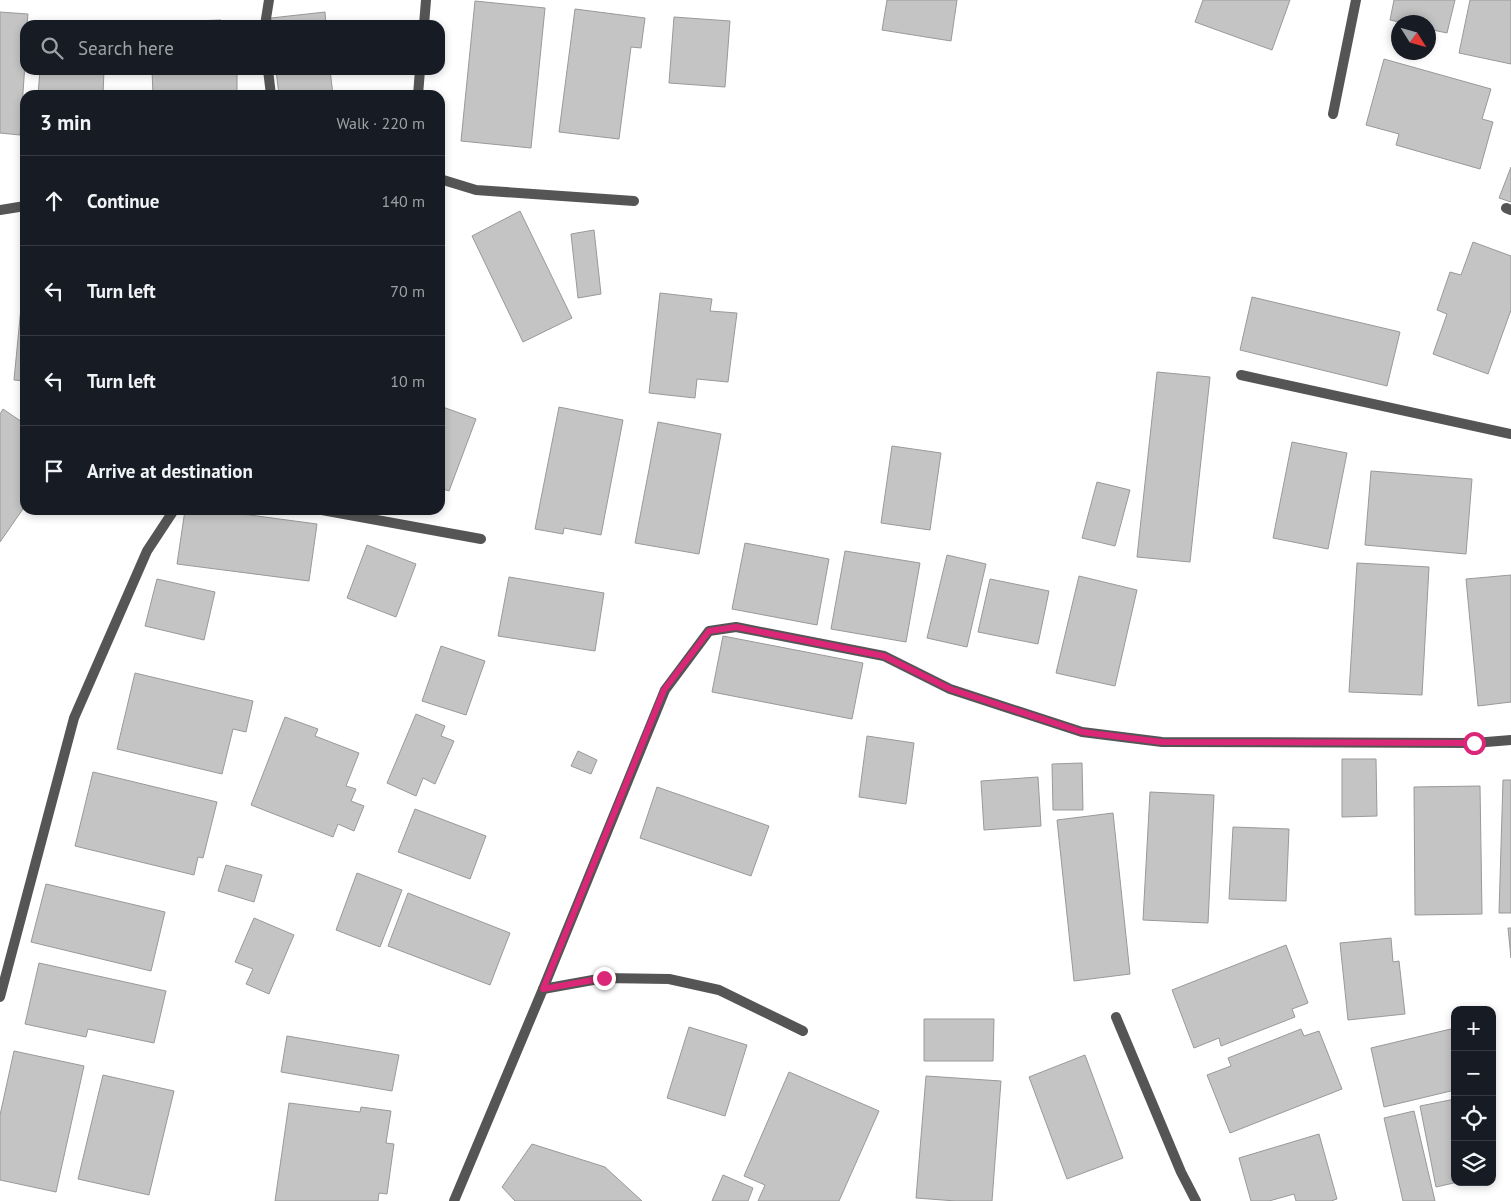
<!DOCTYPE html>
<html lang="en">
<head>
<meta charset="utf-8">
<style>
  :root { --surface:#171b24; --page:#242831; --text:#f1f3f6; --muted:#9ea1a6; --line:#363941 }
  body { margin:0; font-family:"PT Sans",sans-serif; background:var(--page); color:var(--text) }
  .controls { position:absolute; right:15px; bottom:15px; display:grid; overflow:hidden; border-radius:10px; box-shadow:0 2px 8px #0003 }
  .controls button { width:45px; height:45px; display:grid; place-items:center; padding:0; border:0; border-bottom:1px solid var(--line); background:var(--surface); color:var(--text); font:25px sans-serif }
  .compass { position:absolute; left:1391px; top:15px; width:45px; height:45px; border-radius:50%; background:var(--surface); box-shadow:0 2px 8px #0003; rotate:127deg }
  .stop { position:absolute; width:15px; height:15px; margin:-11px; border:4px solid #db2777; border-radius:50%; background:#fff }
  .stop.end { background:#db2777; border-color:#fff; box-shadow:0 1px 5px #0008 }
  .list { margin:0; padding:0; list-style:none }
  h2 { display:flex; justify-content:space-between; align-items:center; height:65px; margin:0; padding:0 20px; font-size:21px }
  h2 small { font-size:16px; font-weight:400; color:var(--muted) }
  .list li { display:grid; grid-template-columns:32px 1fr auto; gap:15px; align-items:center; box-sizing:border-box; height:90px; padding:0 20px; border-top:1px solid var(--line) }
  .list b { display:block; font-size:19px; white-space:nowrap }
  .list em { font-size:16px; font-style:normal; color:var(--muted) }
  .icon { flex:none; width:28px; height:28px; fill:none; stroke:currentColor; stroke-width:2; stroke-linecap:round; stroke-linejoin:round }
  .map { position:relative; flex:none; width:1511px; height:1201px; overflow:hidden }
  .search { position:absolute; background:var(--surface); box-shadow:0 2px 8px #0003; left:20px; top:20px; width:425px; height:55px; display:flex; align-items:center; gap:12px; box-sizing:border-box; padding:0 18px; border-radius:15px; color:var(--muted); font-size:19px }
  .panel { position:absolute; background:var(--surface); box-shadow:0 2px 8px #0003; left:20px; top:90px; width:425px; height:425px; border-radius:15px }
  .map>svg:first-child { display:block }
</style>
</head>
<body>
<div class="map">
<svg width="1511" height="1201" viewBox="0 0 1511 1201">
  <rect width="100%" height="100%" fill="#fff"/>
  <g fill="#c4c4c4" stroke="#999">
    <path d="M 887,0 L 957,0 L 951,41 L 882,30 Z"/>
    <path d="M 1203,0 L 1290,0 L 1272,50 L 1195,22 Z"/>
    <path d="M 1394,0 L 1455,0 L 1447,33 L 1428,29 L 1428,22 L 1399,22 L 1390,20 Z"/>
    <path d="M 1470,0 L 1511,0 L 1511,64 L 1459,53 Z"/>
    <path d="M 475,1 L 545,8 L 531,148 L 461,141 Z"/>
    <path d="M 575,9 L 645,18 L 641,48 L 631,47 L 619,139 L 559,132 Z"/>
    <path d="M 0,12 L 28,14 L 27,25 L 25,25 L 25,64 L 20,135 L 0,133 Z"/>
    <path d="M 325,12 L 326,25 L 272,25 L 271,18 Z"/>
    <path d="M 674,17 L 730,21 L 725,87 L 669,83 Z"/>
    <path d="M 221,20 L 222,25 L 168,25 L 168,22 Z"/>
    <path d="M 44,21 L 97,25 L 43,25 Z"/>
    <path d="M 1384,59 L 1491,89 L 1482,119 L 1493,122 L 1480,169 L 1396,145 L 1399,134 L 1366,125 Z"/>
    <path d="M 40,70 L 104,70 L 103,95 L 38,95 Z"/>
    <path d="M 152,70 L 237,70 L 237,95 L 153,95 Z"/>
    <path d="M 276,70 L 330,70 L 333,95 L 279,95 Z"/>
    <path d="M 268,91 L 268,95 L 248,95 L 248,94 Z"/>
    <path d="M 1511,167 L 1511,202 L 1499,198 Z"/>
    <path d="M 520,211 L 572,318 L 523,342 L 472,236 Z"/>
    <path d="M 594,230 L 601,294 L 578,298 L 571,234 Z"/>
    <path d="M 1473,242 L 1511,256 L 1511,310 L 1488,374 L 1433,354 L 1447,314 L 1437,310 L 1450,272 L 1461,275 Z"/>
    <path d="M 25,266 L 25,381 L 14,380 Z"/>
    <path d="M 660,293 L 712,299 L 710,311 L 737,313 L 728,382 L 697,379 L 695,398 L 649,393 Z"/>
    <path d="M 1252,297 L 1400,332 L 1387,386 L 1240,350 Z"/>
    <path d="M 1157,372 L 1210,377 L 1190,562 L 1137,557 Z"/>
    <path d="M 440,406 L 476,419 L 449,491 L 440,488 Z"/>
    <path d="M 559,407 L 623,420 L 601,535 L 564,528 L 563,534 L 535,529 Z"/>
    <path d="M 3,409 L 25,424 L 25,506 L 0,542 L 0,414 Z"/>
    <path d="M 658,422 L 721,434 L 699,554 L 635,543 Z"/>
    <path d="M 1292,442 L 1347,453 L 1328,549 L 1273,538 Z"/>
    <path d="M 892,446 L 941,453 L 930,530 L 881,523 Z"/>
    <path d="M 1371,471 L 1472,479 L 1466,554 L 1365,545 Z"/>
    <path d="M 1097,482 L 1130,490 L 1115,546 L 1082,538 Z"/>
    <path d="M 185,510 L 212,510 L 317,524 L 309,581 L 177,564 Z"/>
    <path d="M 745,543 L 829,559 L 817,625 L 732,609 Z"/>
    <path d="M 367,545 L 416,564 L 396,617 L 347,598 Z"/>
    <path d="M 845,551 L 920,563 L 906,642 L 831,629 Z"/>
    <path d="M 947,555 L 986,564 L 967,647 L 927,638 Z"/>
    <path d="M 1357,563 L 1429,567 L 1422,695 L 1349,692 Z"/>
    <path d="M 1511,575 L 1511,702 L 1478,706 L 1466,579 Z"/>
    <path d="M 1079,576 L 1137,590 L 1115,686 L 1056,673 Z"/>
    <path d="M 509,577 L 604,593 L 595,651 L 498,636 Z"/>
    <path d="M 157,579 L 215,592 L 204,640 L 145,626 Z"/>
    <path d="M 990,579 L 1049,591 L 1038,644 L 978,632 Z"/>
    <path d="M 723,636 L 863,663 L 852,719 L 712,692 Z"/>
    <path d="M 441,646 L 485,661 L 466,715 L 422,701 Z"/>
    <path d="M 135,673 L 253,701 L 246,732 L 233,729 L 222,774 L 117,749 Z"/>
    <path d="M 416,714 L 445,726 L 441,736 L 454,741 L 435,784 L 423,778 L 416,796 L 387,783 Z"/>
    <path d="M 285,717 L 318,729 L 315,736 L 359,753 L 346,786 L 356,789 L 351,801 L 364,806 L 354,831 L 338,824 L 333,837 L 251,805 Z"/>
    <path d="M 867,736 L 914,743 L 906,804 L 859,797 Z"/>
    <path d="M 578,751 L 597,760 L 591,774 L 571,766 Z"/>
    <path d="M 1342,759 L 1376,759 L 1377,816 L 1342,817 Z"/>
    <path d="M 1082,763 L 1083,810 L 1053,810 L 1052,764 Z"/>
    <path d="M 93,772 L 217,802 L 203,858 L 198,857 L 194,875 L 75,846 Z"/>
    <path d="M 1038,777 L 1041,826 L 984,830 L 981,781 Z"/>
    <path d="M 1503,780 L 1511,780 L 1511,913 L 1499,913 Z"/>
    <path d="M 1480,786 L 1482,914 L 1415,915 L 1414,787 Z"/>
    <path d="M 657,787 L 769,826 L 751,876 L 640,838 Z"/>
    <path d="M 1150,792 L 1214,795 L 1208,923 L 1143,920 Z"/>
    <path d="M 415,809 L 486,836 L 470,879 L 398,852 Z"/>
    <path d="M 1113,813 L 1130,974 L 1074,981 L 1057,820 Z"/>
    <path d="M 1233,827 L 1289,829 L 1286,901 L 1229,899 Z"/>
    <path d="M 226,865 L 262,875 L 254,902 L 218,891 Z"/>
    <path d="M 357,873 L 402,890 L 380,947 L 336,930 Z"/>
    <path d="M 46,884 L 165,912 L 151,971 L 31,942 Z"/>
    <path d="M 408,893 L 510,933 L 490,985 L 388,946 Z"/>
    <path d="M 254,918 L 294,935 L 269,994 L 246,984 L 253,969 L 235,962 Z"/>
    <path d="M 1508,928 L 1511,928 L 1511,958 Z"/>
    <path d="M 1391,938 L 1393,962 L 1399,961 L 1405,1014 L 1348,1020 L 1340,943 Z"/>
    <path d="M 1286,945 L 1308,1003 L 1292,1009 L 1295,1017 L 1221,1046 L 1219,1038 L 1194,1048 L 1172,990 Z"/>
    <path d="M 39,963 L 166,991 L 154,1043 L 88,1029 L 86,1037 L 25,1024 Z"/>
    <path d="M 924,1019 L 994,1019 L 993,1061 L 924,1061 Z"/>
    <path d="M 689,1027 L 747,1045 L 725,1116 L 667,1098 Z"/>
    <path d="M 1455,1028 L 1455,1090 L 1384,1107 L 1371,1048 Z"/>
    <path d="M 1301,1029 L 1304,1036 L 1319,1031 L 1342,1089 L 1230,1133 L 1207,1075 L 1231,1066 L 1228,1058 Z"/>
    <path d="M 287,1036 L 399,1055 L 392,1091 L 281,1072 Z"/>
    <path d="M 14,1051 L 84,1066 L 56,1192 L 0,1180 L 0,1115 Z"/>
    <path d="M 1085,1055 L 1123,1158 L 1067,1179 L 1029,1077 Z"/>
    <path d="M 789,1072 L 879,1111 L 839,1201 L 758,1201 L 765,1185 L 744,1176 Z"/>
    <path d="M 103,1075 L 174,1091 L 149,1195 L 78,1179 Z"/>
    <path d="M 926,1076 L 1001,1081 L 992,1201 L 956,1201 L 916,1198 Z"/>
    <path d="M 1455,1099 L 1455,1182 L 1458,1182 L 1436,1187 L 1420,1106 Z"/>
    <path d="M 289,1103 L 360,1112 L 361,1107 L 391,1111 L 386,1143 L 394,1144 L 387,1194 L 379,1193 L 378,1201 L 275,1201 Z"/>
    <path d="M 1414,1111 L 1435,1201 L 1403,1201 L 1384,1118 Z"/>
    <path d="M 1319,1134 L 1337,1199 L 1331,1201 L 1296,1201 L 1294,1194 L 1269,1201 L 1251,1201 L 1239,1158 Z"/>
    <path d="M 532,1144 L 605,1167 L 642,1201 L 515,1201 L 502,1187 Z"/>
    <path d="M 723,1175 L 753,1188 L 748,1201 L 712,1201 Z"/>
  </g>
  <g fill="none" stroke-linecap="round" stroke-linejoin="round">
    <g stroke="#555" stroke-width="10">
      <path d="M 265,25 L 269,0"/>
      <path d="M 424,25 L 426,0"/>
      <path d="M 268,70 L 271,95"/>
      <path d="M 418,95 L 420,70"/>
      <path d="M 1333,114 L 1356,0"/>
      <path d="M 440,179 L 476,190 L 634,201"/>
      <path d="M 1506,208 L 1511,210"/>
      <path d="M 0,210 L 25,206"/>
      <path d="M 1241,375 L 1511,434"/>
      <path d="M 322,510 L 481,539"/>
      <path d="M 543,989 L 604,978 L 669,979 L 719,990 L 803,1031"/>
      <path d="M 0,997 L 74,718 L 147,551 L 174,510"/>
      <path d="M 1116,1017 L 1181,1172 L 1196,1201"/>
      <path d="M 454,1201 L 543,989 L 665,690 L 709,631 L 736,627 L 884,656 L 950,689 L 1082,732 L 1162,742 L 1474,743 L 1511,740"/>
    </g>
  </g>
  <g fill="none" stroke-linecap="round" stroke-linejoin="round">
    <path stroke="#db2777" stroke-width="6" d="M 604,978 L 543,989 L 664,690 L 709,631 L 736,627 L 884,656 L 950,689 L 1082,732 L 1162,742 L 1474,743"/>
  </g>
</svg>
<div class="controls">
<button>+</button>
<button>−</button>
<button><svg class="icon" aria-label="locate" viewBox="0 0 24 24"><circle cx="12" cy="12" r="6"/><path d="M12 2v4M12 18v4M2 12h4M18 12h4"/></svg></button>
<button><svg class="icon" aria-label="layers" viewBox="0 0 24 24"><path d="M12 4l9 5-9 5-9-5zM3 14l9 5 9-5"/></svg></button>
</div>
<svg class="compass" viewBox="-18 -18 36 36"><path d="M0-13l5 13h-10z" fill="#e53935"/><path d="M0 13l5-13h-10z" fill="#9ea1a6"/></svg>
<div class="stop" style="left:1474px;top:743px"></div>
<div class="stop end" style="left:604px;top:978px"></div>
<div class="search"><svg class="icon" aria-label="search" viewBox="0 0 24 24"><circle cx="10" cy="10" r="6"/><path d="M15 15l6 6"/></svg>Search here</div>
<section class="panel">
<h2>3 min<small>Walk · 220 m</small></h2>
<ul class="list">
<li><svg class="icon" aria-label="ahead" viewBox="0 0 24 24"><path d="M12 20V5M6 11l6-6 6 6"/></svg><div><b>Continue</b></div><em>140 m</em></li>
<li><svg class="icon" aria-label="left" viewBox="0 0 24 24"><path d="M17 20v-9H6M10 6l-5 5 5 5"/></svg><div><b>Turn left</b></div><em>70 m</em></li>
<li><svg class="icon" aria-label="left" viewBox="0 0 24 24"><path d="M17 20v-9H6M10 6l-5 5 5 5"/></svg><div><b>Turn left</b></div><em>10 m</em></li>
<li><svg class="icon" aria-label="arrive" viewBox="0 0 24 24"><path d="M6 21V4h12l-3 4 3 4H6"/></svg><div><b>Arrive at destination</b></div></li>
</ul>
</section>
</div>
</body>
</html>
